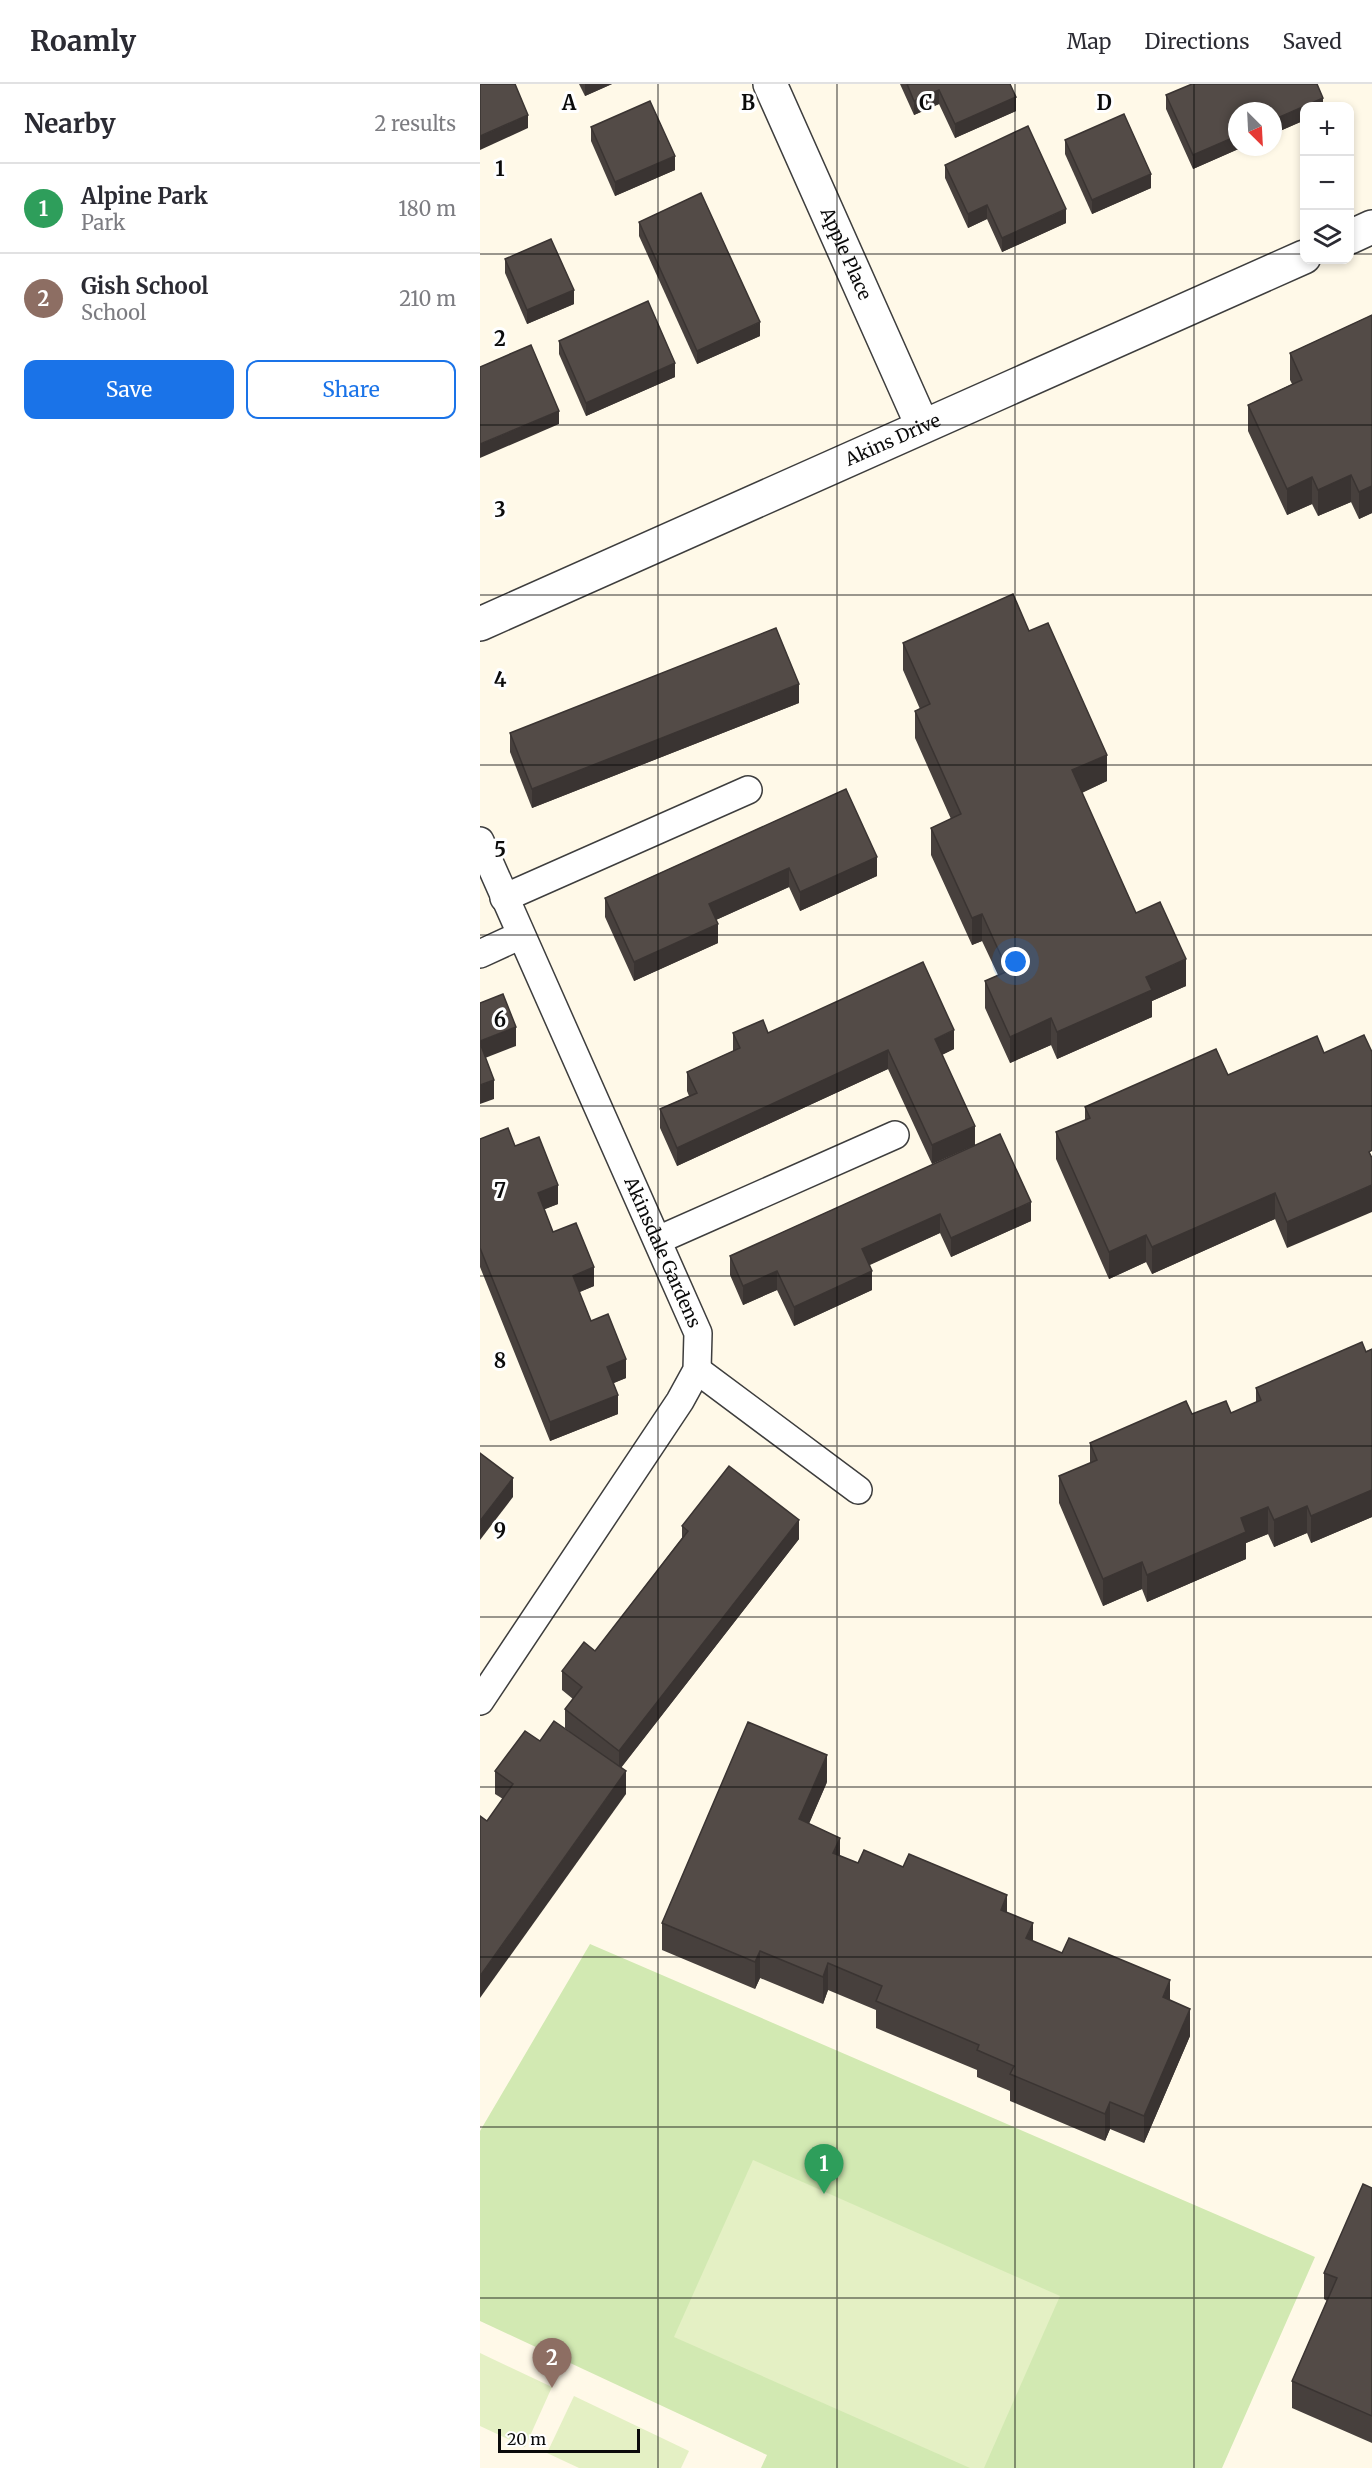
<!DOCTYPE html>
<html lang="en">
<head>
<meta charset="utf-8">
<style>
  :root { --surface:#fff; --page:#f7f7f7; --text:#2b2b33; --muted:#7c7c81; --line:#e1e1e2; --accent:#1a73e8 }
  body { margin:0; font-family:Merriweather,serif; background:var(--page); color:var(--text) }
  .controls { position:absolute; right:18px; top:18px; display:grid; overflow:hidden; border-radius:12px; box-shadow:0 3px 9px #0003 }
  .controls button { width:54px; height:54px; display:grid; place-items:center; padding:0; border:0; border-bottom:2px solid var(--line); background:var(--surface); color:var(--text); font:30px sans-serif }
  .compass { position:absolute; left:748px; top:18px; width:54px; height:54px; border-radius:50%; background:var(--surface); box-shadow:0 3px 9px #0003; rotate:156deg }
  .scale { position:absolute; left:18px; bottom:15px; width:142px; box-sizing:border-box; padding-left:6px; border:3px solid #0b0b0b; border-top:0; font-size:16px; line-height:21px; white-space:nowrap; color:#0b0b0b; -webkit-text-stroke:4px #fff; paint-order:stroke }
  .you { position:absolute; left:536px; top:878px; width:21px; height:21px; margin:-15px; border:4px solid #fff; border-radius:50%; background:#1a73e8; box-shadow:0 0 0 9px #1a73e833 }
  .badge { display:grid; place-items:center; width:39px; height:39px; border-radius:50%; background:var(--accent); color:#fff; font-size:20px; font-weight:700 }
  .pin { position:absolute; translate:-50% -50px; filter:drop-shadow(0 2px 3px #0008) }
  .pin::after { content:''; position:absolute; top:32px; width:21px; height:18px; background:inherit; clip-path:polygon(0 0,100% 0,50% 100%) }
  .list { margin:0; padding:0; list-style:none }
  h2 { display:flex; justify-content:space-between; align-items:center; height:78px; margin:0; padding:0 24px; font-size:26px }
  h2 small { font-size:20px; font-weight:400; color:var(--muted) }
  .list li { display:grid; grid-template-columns:39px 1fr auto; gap:18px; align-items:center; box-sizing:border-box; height:90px; padding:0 24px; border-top:2px solid var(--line) }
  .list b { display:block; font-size:22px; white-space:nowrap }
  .list p { margin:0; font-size:20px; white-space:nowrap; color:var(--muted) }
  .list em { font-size:20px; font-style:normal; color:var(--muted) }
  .actions { display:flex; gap:12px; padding:18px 24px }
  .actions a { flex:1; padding:14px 0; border:2px solid var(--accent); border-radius:12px; text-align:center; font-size:21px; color:var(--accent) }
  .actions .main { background:var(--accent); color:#fff }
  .icon { flex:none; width:33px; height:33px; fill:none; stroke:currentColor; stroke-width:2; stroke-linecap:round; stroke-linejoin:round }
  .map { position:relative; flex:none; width:892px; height:2384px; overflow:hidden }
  header { display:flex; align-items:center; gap:36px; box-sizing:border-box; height:84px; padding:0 30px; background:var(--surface); border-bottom:2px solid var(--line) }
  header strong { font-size:28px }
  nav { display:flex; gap:33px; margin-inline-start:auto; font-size:21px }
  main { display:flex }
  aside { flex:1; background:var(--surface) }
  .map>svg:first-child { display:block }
</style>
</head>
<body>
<header>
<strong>Roamly</strong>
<nav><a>Map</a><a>Directions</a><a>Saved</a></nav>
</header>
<main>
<aside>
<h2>Nearby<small>2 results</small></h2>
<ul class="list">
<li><span class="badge" style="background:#2e9e5b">1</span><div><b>Alpine Park</b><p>Park</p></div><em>180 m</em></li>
<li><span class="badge" style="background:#8d6e63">2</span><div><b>Gish School</b><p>School</p></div><em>210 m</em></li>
</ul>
<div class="actions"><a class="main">Save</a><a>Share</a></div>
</aside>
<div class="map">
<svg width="892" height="2384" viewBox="0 0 892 2384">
  <rect width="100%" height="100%" fill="#fff9e8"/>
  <path fill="#d2e9b2" d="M 110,1860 L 835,2173 L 742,2384 L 281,2384 L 287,2371 L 0,2237 L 0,2047 Z"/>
  <g fill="#e4f0c4">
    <path d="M 273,2076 L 580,2212 L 504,2384 L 490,2384 L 194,2253 Z"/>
    <path d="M 0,2269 L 72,2303 L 45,2363 L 0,2342 Z"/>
    <path d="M 94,2312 L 209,2367 L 201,2384 L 99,2384 L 67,2369 Z"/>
  </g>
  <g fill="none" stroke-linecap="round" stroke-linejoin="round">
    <g stroke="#3e3e3e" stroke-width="30">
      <g id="service">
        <path id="s1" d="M 0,757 L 218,1249 L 217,1286 L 200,1317 L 0,1617"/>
        <path d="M 24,814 L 268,706"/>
        <path d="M 0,870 L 41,851"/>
        <path d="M 178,1156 L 415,1051"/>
        <path d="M 217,1286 L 378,1406"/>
      </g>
    </g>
    <g stroke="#3e3e3e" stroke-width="36">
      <g id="minor">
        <path id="s2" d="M 290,0 L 442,341"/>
      </g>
    </g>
    <g stroke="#3e3e3e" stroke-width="36">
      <g id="tertiary">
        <path d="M 870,153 L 892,143"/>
        <path id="s3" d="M 0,540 L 824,173"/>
      </g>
    </g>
    <use href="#service" stroke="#fff" stroke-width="27"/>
    <use href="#minor" stroke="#fff" stroke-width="33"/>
    <use href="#tertiary" stroke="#fff" stroke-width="33"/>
  </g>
  <g fill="#47403d">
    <path d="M 99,0 L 132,0 L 105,12 Z"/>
    <path d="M 420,0 L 530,0 L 536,27 L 475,54 L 459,20 L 434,31 Z"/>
    <path d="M 686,11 L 843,22 L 825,22 L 825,36 L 793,50 L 793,27 L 757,63 L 763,63 L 713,85 L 686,25 Z"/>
    <path d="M 111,43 L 195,86 L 135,112 L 111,57 Z"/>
    <path d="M 585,56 L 671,104 L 612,130 L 585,70 Z"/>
    <path d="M 465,81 L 586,139 L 522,168 L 507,135 L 488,144 L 465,94 Z"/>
    <path d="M 159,138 L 280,252 L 217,280 L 159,152 Z"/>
    <path d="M 25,175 L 94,220 L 47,240 L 25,189 Z"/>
    <path d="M 892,231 L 892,429 L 879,435 L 871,418 L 838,432 L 832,420 L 807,431 L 768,347 L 768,321 L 812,300 L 810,296 L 810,269 Z"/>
    <path d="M 79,257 L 195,293 L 106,332 L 79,270 Z"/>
    <path d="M 549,547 L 627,697 L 602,709 L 656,829 L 706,902 L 672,917 L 672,933 L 577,975 L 571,961 L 530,979 L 505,924 L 505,897 L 518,891 L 502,857 L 492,861 L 451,771 L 451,744 L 471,735 L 435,654 L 435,627 L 440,625 L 423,586 L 423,559 Z"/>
    <path d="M 319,619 L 52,724 L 30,668 L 30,649 Z"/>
    <path d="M 366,705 L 397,792 L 320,827 L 309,803 L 236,836 L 238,859 L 154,897 L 125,833 L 125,814 Z"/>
    <path d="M 253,949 L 288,949 L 474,965 L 462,971 L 495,1061 L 452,1080 L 408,985 L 197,1082 L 180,1044 L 180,1025 L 209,1012 L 207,1007 L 207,988 L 253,967 Z"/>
    <path d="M 837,952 L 807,1164 L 795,1135 L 672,1190 L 666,1178 L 629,1195 L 576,1075 L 576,1048 L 605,1036 L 605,1023 L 748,991 Z"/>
    <path d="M 520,1050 L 551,1137 L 471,1173 L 460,1149 L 390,1181 L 392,1206 L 314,1242 L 297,1206 L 263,1221 L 250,1191 L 250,1172 Z"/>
    <path d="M 0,1055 L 35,1062 L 78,1120 L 64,1125 L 73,1148 L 114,1202 L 99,1208 L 111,1237 L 146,1294 L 133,1299 L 138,1330 L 70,1357 L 0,1183 Z"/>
    <path d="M 892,1265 L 892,1433 L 831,1459 L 827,1449 L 794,1463 L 788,1450 L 766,1459 L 766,1475 L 667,1518 L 662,1505 L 623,1522 L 579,1419 L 579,1392 L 610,1379 L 610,1359 L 712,1330 L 751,1329 L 776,1319 L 776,1304 Z"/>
    <path d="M 202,1442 L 319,1455 L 141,1684 L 146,1710 L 7,1737 L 23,1715 L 15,1710 L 15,1687 L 60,1657 L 97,1654 L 85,1644 L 85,1625 L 93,1615 L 82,1606 L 82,1587 L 115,1567 L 202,1454 Z"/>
    <path d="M 347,1698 L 329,1740 L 360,1772 L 378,1779 L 527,1828 L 553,1857 L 690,1916 L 710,1952 L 664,2059 L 630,2045 L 625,2057 L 530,2017 L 530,2007 L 497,1993 L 497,1986 L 396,1944 L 396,1926 L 348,1906 L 343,1920 L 280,1894 L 275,1905 L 182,1866 L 182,1839 Z"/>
    <path d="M 892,2104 L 892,2359 L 812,2324 L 812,2297 L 847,2217 L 844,2215 L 844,2189 Z"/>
  </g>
  <g fill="#3a3432">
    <path d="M 105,0 L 132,0 L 105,12 Z"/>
    <path d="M 459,6 L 459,20 L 434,31 L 434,17 Z"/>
    <path d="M 536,13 L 536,27 L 475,54 L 475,40 Z"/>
    <path d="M 843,14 L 843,22 L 825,22 L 825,36 L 793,50 L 793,36 Z"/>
    <path d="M 48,31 L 48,44 L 0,66 L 0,52 Z"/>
    <path d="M 757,52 L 757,63 L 763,63 L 713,85 L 713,71 Z"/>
    <path d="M 195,72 L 195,86 L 135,112 L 135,98 Z"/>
    <path d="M 671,90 L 671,104 L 612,130 L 612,116 Z"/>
    <path d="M 507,121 L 507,135 L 488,144 L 488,130 Z"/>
    <path d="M 586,125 L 586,139 L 522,168 L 522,154 Z"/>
    <path d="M 94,206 L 94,220 L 47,240 L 47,226 Z"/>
    <path d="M 280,238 L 280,252 L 217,280 L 217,267 Z"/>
    <path d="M 195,279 L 195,293 L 106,332 L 106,319 Z"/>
    <path d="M 79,327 L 79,340 L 0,374 L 0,360 Z"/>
    <path d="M 871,391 L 871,418 L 838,432 L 838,406 Z"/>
    <path d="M 832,393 L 832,420 L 807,431 L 807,405 Z"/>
    <path d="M 892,402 L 892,429 L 879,435 L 879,408 Z"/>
    <path d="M 319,600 L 319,619 L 52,724 L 52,705 Z"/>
    <path d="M 627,671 L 627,697 L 592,713 L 592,686 Z"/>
    <path d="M 397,773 L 397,792 L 320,827 L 320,808 Z"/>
    <path d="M 309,784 L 309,803 L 229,839 L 229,820 Z"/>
    <path d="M 502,830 L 502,857 L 492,861 L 492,834 Z"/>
    <path d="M 238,840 L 238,859 L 154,897 L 154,878 Z"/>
    <path d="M 706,875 L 706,902 L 672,917 L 672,933 L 577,975 L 577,948 L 666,893 Z"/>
    <path d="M 571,934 L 571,961 L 530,979 L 530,953 Z"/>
    <path d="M 36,943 L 36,962 L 0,976 L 0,957 Z"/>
    <path d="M 474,946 L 474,965 L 455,974 L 455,955 Z"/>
    <path d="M 408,966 L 408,985 L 197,1082 L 197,1064 Z"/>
    <path d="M 14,996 L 14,1015 L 0,1020 L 0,1001 Z"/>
    <path d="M 495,1042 L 495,1061 L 452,1080 L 452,1061 Z"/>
    <path d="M 78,1101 L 78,1120 L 58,1128 L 58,1109 Z"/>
    <path d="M 892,1101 L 892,1128 L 807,1164 L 807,1138 Z"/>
    <path d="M 795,1109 L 795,1135 L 672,1190 L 672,1163 Z"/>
    <path d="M 551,1118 L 551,1137 L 471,1173 L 471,1154 Z"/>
    <path d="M 460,1130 L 460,1149 L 382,1184 L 382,1165 Z"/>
    <path d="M 666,1151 L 666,1178 L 629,1195 L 629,1168 Z"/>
    <path d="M 114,1183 L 114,1202 L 93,1211 L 93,1192 Z"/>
    <path d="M 297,1187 L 297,1206 L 263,1221 L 263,1202 Z"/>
    <path d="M 392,1187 L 392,1206 L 314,1242 L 314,1223 Z"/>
    <path d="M 146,1275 L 146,1294 L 127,1302 L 127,1283 Z"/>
    <path d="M 138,1311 L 138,1330 L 70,1357 L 70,1338 Z"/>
    <path d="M 33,1394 L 33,1413 L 0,1456 L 0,1437 Z"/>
    <path d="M 892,1406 L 892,1433 L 831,1459 L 831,1432 Z"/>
    <path d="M 827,1422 L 827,1449 L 794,1463 L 794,1436 Z"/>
    <path d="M 788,1423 L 788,1450 L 766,1459 L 766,1475 L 667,1518 L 667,1491 L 761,1434 Z"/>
    <path d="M 319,1436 L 319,1455 L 139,1686 L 139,1667 Z"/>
    <path d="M 662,1478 L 662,1505 L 623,1522 L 623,1495 Z"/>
    <path d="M 347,1671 L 347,1698 L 319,1762 L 319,1735 Z"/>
    <path d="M 146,1687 L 146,1710 L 0,1914 L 0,1892 Z"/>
    <path d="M 360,1754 L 360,1780 L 353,1769 Z"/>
    <path d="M 527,1811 L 527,1838 L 521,1826 Z"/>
    <path d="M 553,1839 L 553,1866 L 546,1854 Z"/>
    <path d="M 280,1867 L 280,1894 L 275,1905 L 275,1878 Z"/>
    <path d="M 348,1879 L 348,1906 L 343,1920 L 343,1893 Z"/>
    <path d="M 690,1896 L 690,1923 L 683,1913 Z"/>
    <path d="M 710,1925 L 710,1952 L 664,2059 L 664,2032 Z"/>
    <path d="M 630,2018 L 630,2045 L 625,2057 L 625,2030 Z"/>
  </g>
  <g fill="#534b47" stroke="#3a3432" stroke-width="1.5">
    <path d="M 0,0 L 35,0 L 48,31 L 0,52 Z"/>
    <path d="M 427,0 L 530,0 L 536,13 L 475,40 L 459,6 L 434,17 Z"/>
    <path d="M 712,0 L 837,0 L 843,14 L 793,36 L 793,27 L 757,27 L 757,52 L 713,71 L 686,11 Z"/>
    <path d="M 170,17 L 195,72 L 135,98 L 111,43 Z"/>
    <path d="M 644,30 L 671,90 L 612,116 L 585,56 Z"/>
    <path d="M 548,42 L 586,125 L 522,154 L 507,121 L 488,130 L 465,81 Z"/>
    <path d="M 221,109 L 280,238 L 217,267 L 159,138 Z"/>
    <path d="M 71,155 L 94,206 L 47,226 L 25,175 Z"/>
    <path d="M 168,217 L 195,279 L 106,319 L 79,257 Z"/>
    <path d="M 892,231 L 892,402 L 879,408 L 871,391 L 838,406 L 832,393 L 807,405 L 768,321 L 822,296 L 810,269 Z"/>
    <path d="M 51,261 L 79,327 L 0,360 L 0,283 Z"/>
    <path d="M 533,510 L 549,547 L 568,539 L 627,671 L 592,686 L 656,829 L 680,818 L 706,875 L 666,893 L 672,906 L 577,948 L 571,934 L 530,953 L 505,897 L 528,887 L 502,830 L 492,834 L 451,744 L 481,730 L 435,627 L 450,620 L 423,559 Z"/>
    <path d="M 296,544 L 319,600 L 52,705 L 30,649 Z"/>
    <path d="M 366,705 L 397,773 L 320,808 L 309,784 L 229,820 L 238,840 L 154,878 L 125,814 Z"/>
    <path d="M 443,878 L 474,946 L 455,955 L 495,1042 L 452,1061 L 408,966 L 197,1064 L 180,1025 L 217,1009 L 207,988 L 260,964 L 253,949 L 283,936 L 288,949 Z"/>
    <path d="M 23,910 L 36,943 L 0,957 L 0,919 Z"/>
    <path d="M 884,951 L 892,968 L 892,1066 L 889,1068 L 892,1074 L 892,1101 L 807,1138 L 795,1109 L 672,1163 L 666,1151 L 629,1168 L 576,1048 L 610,1034 L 605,1023 L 736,965 L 748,991 L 837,952 L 844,969 Z"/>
    <path d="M 0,959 L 14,996 L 0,1001 Z"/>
    <path d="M 28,1044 L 35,1062 L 59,1053 L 78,1101 L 58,1109 L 73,1148 L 96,1139 L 114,1183 L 93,1192 L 111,1237 L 128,1230 L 146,1275 L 127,1283 L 138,1311 L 70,1338 L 0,1164 L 0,1055 Z"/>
    <path d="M 520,1050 L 551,1118 L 471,1154 L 460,1130 L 382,1165 L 392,1187 L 314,1223 L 297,1187 L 263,1202 L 250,1172 Z"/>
    <path d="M 882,1258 L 886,1268 L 892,1265 L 892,1406 L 831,1432 L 827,1422 L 794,1436 L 788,1423 L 761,1434 L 766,1448 L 667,1491 L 662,1478 L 623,1495 L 579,1392 L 617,1376 L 610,1359 L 706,1317 L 712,1330 L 746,1317 L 751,1329 L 781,1316 L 776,1304 Z"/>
    <path d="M 0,1369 L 33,1394 L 0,1437 Z"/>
    <path d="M 249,1382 L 319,1436 L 139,1667 L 85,1625 L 102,1603 L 82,1587 L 104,1558 L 115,1567 L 208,1447 L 202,1442 Z"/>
    <path d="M 74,1637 L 146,1687 L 0,1892 L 0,1732 L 7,1737 L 33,1700 L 15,1687 L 45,1647 L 60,1657 Z"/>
    <path d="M 268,1638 L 347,1671 L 319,1735 L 360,1754 L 353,1769 L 378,1779 L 384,1766 L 423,1783 L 429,1770 L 527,1811 L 521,1826 L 553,1839 L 546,1854 L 582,1869 L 589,1854 L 690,1896 L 683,1913 L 710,1925 L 664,2032 L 630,2018 L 625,2030 L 530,1990 L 534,1982 L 497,1966 L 499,1961 L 396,1917 L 402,1902 L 348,1879 L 343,1893 L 280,1867 L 275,1878 L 182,1839 Z"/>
    <path d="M 883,2100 L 892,2104 L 892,2332 L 812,2297 L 857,2194 L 844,2189 Z"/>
  </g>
  <path fill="none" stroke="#0b0b0b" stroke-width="1.5" stroke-opacity="0.55" d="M 178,0 L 178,2384M 357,0 L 357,2384M 535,0 L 535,2384M 714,0 L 714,2384M 0,170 L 824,170M 870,170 L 892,170M 0,341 L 892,341M 0,511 L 892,511M 0,681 L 892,681M 0,851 L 892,851M 0,1022 L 892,1022M 0,1192 L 892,1192M 0,1362 L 892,1362M 0,1533 L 892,1533M 0,1703 L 892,1703M 0,1873 L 892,1873M 0,2043 L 892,2043M 0,2214 L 892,2214"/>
  <g text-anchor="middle" stroke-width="6" stroke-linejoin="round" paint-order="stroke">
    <g font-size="18" fill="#0b0b0b" stroke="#fff">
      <text dy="6" stroke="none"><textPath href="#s2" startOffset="186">Apple Place</textPath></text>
      <text dy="6" stroke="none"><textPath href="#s3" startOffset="452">Akins Drive</textPath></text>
      <text dy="6" stroke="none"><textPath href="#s1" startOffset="450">Akinsdale Gardens</textPath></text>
    </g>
  </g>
  <g font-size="20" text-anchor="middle" font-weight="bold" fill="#0b0b0b" stroke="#fff" stroke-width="6" stroke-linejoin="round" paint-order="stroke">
    <text x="89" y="26">A</text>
    <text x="268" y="26">B</text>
    <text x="446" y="26">C</text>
    <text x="624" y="26">D</text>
    <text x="20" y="92">1</text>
    <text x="20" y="262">2</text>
    <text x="20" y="433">3</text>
    <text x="20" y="603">4</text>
    <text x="20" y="773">5</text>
    <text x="20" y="943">6</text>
    <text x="20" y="1114">7</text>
    <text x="20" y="1284">8</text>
    <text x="20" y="1454">9</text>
  </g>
</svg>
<div class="controls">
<button>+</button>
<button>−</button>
<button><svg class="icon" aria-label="layers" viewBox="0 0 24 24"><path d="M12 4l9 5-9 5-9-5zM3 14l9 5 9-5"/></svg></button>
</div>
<svg class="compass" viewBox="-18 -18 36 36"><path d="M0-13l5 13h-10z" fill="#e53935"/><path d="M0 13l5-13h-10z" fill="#7c7c81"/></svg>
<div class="scale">20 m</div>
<div class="you"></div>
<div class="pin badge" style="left:344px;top:2110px;background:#2e9e5b">1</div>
<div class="pin badge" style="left:72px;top:2304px;background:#8d6e63">2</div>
</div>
</main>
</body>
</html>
